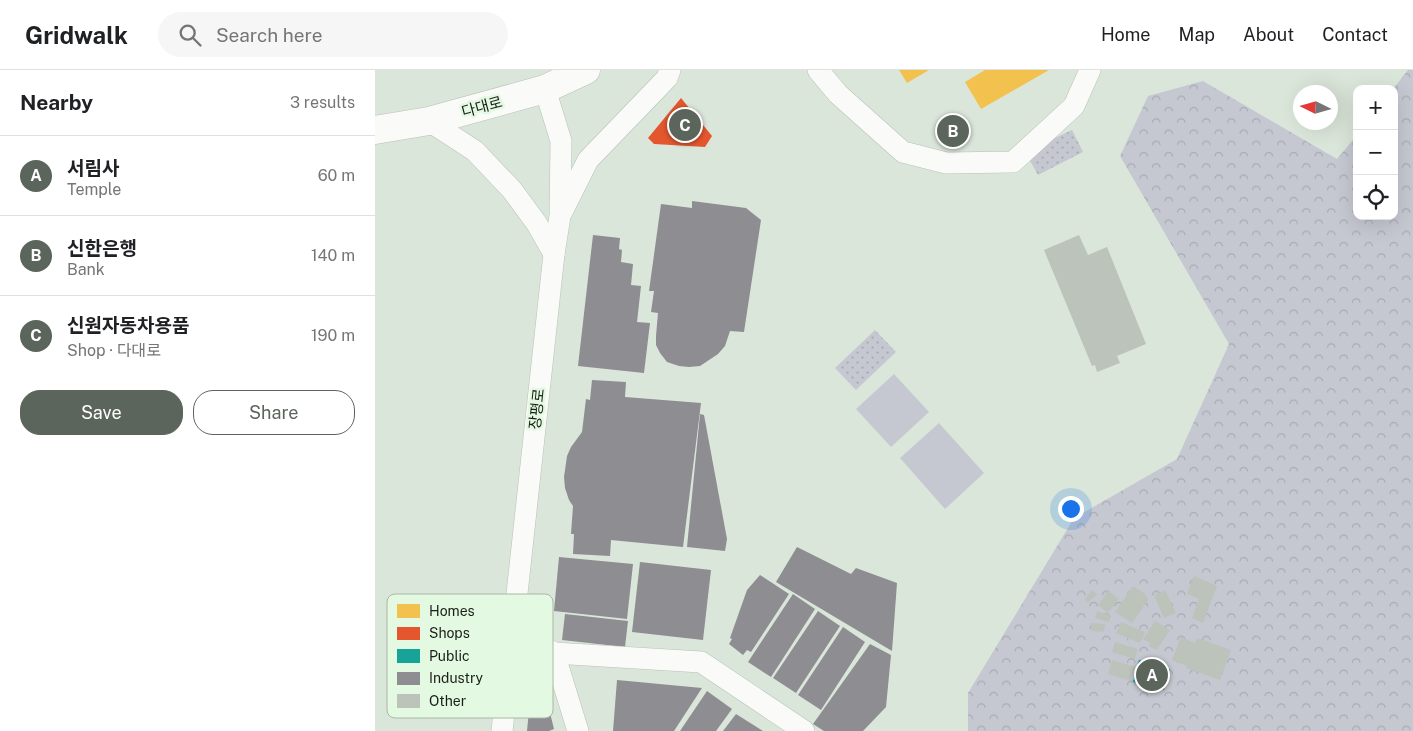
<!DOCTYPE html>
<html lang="en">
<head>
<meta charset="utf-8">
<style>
  :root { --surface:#fff; --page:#f6f6f6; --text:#202124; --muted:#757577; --line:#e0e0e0; --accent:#5c655b }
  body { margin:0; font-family:"Public Sans","Noto Sans KR",sans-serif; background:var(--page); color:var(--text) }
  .controls { position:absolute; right:15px; top:15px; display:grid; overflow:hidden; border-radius:10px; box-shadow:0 5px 20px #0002 }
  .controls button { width:45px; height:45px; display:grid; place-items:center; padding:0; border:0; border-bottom:1px solid var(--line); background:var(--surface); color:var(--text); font:25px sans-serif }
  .compass { position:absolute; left:918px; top:15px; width:45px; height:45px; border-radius:50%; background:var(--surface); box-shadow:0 5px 20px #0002; rotate:275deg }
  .you { position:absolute; left:695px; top:438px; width:18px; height:18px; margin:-12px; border:4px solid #fff; border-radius:50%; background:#1a73e8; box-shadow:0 0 0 8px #1a73e833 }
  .badge { display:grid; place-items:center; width:32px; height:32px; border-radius:50%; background:var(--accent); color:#fff; font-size:16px; font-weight:700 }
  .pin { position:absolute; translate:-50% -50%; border:2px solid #fff; box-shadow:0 1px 5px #0006 }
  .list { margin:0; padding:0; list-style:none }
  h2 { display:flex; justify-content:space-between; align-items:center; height:65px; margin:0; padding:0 20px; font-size:21px }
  h2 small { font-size:16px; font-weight:400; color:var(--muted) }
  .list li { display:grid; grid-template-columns:32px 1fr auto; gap:15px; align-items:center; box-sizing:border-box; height:80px; padding:0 20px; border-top:1px solid var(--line) }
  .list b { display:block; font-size:19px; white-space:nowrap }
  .list p { margin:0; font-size:16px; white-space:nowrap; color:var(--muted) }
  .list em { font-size:16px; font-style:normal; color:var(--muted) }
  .actions { display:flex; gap:10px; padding:15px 20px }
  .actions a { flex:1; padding:11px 0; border:1px solid var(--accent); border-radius:20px; text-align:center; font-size:18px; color:var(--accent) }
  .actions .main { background:var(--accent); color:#fff }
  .icon { flex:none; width:28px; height:28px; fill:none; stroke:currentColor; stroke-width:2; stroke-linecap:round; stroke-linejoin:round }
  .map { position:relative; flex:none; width:1038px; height:661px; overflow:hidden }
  header { display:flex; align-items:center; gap:30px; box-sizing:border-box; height:70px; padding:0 25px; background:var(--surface); border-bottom:1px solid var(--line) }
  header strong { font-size:24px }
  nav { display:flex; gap:28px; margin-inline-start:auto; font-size:18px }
  .search { width:350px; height:45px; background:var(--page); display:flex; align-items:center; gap:12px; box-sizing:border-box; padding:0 18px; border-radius:28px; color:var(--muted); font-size:19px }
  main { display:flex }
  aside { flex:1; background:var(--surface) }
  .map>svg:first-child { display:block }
</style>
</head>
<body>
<header>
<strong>Gridwalk</strong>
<div class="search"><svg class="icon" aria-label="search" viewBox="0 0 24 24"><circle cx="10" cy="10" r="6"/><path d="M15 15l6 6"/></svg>Search here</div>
<nav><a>Home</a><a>Map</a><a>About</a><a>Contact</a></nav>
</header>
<main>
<aside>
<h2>Nearby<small>3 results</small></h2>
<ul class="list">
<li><span class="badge">A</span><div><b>서림사</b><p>Temple</p></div><em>60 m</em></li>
<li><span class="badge">B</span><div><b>신한은행</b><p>Bank</p></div><em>140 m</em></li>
<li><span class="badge">C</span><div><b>신원자동차용품</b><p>Shop · 다대로</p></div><em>190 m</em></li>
</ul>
<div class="actions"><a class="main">Save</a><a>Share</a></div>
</aside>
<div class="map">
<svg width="1038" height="661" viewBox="0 0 1038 661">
  <defs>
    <pattern id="forest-crowns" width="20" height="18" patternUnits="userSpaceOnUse" patternTransform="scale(1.25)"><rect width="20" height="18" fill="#c6c8d1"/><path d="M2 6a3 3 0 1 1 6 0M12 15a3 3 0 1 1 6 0" fill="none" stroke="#a9abb3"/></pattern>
    <pattern id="park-dots" width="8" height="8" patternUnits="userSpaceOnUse" patternTransform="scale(1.25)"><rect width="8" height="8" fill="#c6c8d1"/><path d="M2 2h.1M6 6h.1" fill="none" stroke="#a9abb3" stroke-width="1.8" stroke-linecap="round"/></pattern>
  </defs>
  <rect width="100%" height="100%" fill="#dbe6da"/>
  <g fill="#c6c8d1">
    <path d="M 519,304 L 554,342 L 516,377 L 481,339 Z"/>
    <path d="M 564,353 L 609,403 L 570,439 L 525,388 Z"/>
  </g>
  <path fill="url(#forest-crowns)" d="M 1033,0 L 1038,0 L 1038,661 L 593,661 L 593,623 L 699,448 L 802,389 L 854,274 L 745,86 L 773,26 L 828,11 L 962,89 L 982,65 L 982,146 L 1019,146 L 1018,19 Z"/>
  <g fill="url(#park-dots)">
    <path d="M 697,60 L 708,82 L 663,105 L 650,82 Z"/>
    <path d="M 500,260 L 521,282 L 481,320 L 460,298 Z"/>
  </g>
  <g fill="#f2c14e">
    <path d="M 524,0 L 554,0 L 532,13 Z"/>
    <path d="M 610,0 L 674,0 L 606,39 L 590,12 Z"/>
  </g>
  <path fill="#e4572e" d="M 306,28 L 337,66 L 330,77 L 279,74 L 273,68 Z"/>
  <path fill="#17a398" d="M 764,590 L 795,599 L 789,620 L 758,612 Z"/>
  <g fill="#8d8d92">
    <path d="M 317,131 L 371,138 L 386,150 L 369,262 L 355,261 L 350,276 L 343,284 L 325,296 L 314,297 L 304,296 L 292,292 L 285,283 L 281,275 L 281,266 L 283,243 L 276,242 L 279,221 L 274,221 L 286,134 L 317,138 Z"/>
    <path d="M 218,165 L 245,168 L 244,179 L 247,180 L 246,192 L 258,194 L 256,215 L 266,216 L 262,252 L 275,253 L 269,303 L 203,296 Z"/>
    <path d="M 217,310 L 251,312 L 250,327 L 326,333 L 308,477 L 236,470 L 235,486 L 198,484 L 199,464 L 196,464 L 198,436 L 194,430 L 190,418 L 189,407 L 192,386 L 196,377 L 207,362 L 211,329 L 215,330 Z"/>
    <path d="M 325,344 L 329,345 L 352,469 L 350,481 L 312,477 Z"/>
    <path d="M 422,477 L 476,504 L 481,498 L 522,513 L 517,581 L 401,512 Z"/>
    <path d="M 184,487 L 258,494 L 252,549 L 179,541 Z"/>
    <path d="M 265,492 L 336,500 L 328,570 L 257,562 Z"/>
    <path d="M 385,505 L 414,524 L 376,582 L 372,580 L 368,585 L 354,574 L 357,569 L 355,568 L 372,520 Z"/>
    <path d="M 418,524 L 440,539 L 396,607 L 373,592 Z"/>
    <path d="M 443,541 L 465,556 L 421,623 L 398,608 Z"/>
    <path d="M 190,544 L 253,551 L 250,577 L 187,570 Z"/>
    <path d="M 468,557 L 490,572 L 446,640 L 423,625 Z"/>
    <path d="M 495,574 L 516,585 L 511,637 L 488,661 L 449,661 L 438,654 Z"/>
    <path d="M 158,599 L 161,600 L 170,623 L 179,659 L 174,661 L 152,661 Z"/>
    <path d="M 242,610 L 327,618 L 299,661 L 238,661 Z"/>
    <path d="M 332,621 L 357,639 L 341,661 L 305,661 Z"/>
    <path d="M 361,644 L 388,661 L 348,661 Z"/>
  </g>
  <g fill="#bbc3ba">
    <path d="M 704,165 L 713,185 L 732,177 L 771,274 L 742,286 L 745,293 L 722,302 L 720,295 L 717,296 L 669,180 Z"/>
    <path d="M 819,506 L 842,516 L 828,553 L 817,548 L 824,529 L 812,524 Z"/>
    <path d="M 758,516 L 770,524 L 773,530 L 757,553 L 740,542 Z"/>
    <path d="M 717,520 L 722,524 L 713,533 L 710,529 Z"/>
    <path d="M 790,520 L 801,543 L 789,548 L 779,525 Z"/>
    <path d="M 733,521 L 744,529 L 733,543 L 723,535 Z"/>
    <path d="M 722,541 L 735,545 L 734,552 L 720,548 Z"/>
    <path d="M 780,551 L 795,560 L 782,580 L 774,576 L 775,573 L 768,569 Z"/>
    <path d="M 746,552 L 770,562 L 765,573 L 741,563 Z"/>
    <path d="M 716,553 L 730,554 L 729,562 L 716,561 Z"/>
    <path d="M 806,567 L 820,573 L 822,568 L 856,580 L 845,610 L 811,598 L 812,596 L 797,590 Z"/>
    <path d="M 740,572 L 763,579 L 760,589 L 737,582 Z"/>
    <path d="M 737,590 L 760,597 L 755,611 L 733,604 Z"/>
  </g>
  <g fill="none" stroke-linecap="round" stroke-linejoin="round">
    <g stroke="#b8c1b6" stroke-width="22">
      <g id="minor">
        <path d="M 443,0 L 463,24 L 528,82 L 571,93 L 638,92 L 699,36 L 715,0"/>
        <path d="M 54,51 L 100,81 L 137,120 L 162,154 L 179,184"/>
        <path d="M 187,142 L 213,90 L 292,8 L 295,0"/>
        <path d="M 138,560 L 179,583 L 203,661"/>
        <path d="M 179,583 L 326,592 L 429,661"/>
        <path d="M 127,661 L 179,184 L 185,146 L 186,71 L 170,19"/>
      </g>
    </g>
    <g stroke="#b8c1b6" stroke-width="29">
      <path id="major" d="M 0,60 L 54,51 L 170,19 L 211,0"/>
    </g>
    <use href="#minor" stroke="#fafbf9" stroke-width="21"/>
    <use href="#major" stroke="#fafbf9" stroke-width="28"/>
  </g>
  <g text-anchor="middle" stroke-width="5" stroke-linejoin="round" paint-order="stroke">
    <g font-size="15" fill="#181f17" stroke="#e4f9e1">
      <text transform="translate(107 37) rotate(-15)" y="5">다대로</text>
      <text transform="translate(162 339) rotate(-84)" y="5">장평로</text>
    </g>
  </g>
  <rect x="12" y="524" width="166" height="124" rx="8" fill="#e4f9e1" stroke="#a7b8a4" stroke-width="1"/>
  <rect x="22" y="534" width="23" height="14" fill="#f2c14e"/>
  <rect x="22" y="557" width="23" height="13" fill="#e4572e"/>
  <rect x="22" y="579" width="23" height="14" fill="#17a398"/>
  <rect x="22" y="602" width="23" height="13" fill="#8d8d92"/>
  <rect x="22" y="624" width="23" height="14" fill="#bbc3ba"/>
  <g font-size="14" fill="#181f17">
    <text x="54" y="546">Homes</text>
    <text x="54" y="568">Shops</text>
    <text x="54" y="591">Public</text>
    <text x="54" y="613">Industry</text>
    <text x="54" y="636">Other</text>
  </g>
</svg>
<div class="controls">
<button>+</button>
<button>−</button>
<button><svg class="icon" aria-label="locate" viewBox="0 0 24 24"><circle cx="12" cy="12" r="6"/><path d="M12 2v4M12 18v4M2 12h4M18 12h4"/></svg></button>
</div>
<svg class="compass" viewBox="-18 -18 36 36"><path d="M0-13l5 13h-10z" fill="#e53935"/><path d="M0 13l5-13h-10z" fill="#757577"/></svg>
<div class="you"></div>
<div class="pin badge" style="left:777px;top:605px">A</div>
<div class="pin badge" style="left:578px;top:61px">B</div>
<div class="pin badge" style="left:310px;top:55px">C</div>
</div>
</main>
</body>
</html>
